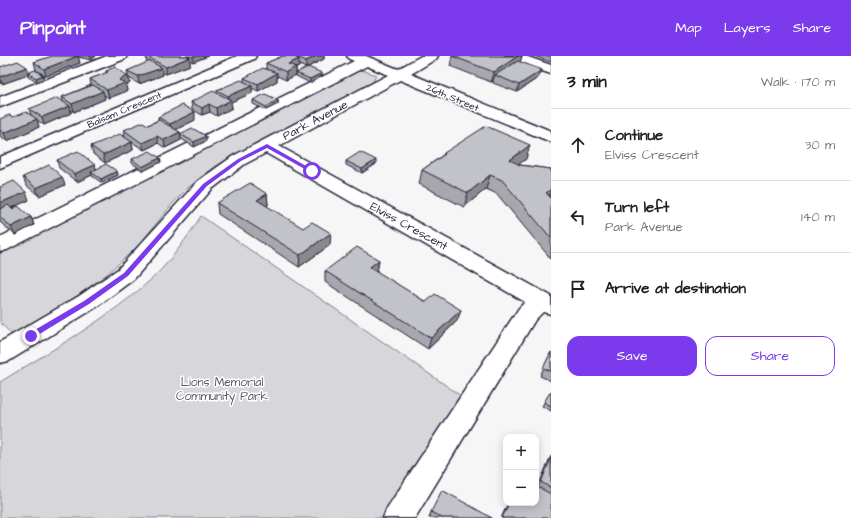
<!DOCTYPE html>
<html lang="en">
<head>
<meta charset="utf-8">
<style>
  :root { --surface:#fff; --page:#f6f6f6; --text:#202124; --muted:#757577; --line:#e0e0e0; --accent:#7c3aed }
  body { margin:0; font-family:"Architects Daughter",sans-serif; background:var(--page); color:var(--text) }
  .controls { position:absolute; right:12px; bottom:12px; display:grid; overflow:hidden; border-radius:8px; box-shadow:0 2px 10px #0003 }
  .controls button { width:36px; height:36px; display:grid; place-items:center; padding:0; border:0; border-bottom:1px solid var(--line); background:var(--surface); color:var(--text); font:20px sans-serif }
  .stop { position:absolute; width:12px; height:12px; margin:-9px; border:3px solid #7c3aed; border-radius:50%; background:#fff }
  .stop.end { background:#7c3aed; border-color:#fff; box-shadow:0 1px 4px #0008 }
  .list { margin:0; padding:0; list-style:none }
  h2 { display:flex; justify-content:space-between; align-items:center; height:52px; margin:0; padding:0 16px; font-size:17px }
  h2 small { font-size:13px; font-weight:400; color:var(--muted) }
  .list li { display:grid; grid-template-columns:26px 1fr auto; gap:12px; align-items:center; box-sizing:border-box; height:72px; padding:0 16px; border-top:1px solid var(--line) }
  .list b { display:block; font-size:15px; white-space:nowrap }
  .list p { margin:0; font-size:13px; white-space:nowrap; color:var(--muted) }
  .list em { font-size:13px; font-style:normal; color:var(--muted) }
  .actions { display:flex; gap:8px; padding:12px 16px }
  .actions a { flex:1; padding:9px 0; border:1px solid var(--accent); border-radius:12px; text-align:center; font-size:14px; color:var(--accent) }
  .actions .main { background:var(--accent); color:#fff }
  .icon { flex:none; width:22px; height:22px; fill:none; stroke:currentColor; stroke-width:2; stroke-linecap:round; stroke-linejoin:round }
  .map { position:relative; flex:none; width:551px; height:462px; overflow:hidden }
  header { display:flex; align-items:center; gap:24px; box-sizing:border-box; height:56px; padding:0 20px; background:var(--accent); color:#fff }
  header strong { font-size:19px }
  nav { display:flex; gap:22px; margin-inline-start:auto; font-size:14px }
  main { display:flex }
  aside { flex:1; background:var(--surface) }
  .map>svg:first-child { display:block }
</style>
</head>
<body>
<header>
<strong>Pinpoint</strong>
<nav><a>Map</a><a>Layers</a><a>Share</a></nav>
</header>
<main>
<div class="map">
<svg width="551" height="462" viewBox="0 0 551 462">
  <rect width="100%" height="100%" fill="#f6f6f7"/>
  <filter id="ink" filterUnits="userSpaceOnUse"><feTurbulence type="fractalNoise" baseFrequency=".025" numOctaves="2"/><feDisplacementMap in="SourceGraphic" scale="8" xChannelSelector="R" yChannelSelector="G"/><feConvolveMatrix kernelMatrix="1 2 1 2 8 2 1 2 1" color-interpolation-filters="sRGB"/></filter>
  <g filter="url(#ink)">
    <g fill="#d7d7db" stroke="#7c7c8b">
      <path d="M 359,13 L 376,19 L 373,26 L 216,110 L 189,131 L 173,147 L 139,189 L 107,218 L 74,242 L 12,279 L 0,266 L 0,194 Z"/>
      <path d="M 201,160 L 464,342 L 387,462 L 0,462 L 0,326 C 52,294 108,263 154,221 C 172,203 187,182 201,160 Z"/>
    </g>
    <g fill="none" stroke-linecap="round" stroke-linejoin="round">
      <g stroke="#22223b" stroke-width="3">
        <g id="minor">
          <path d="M 107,0 L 127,0 L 125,3 L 0,51 L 0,41 Z"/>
          <path d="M 237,0 L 256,0 L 254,3 L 0,112 L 0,101 Z"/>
          <path d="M 347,0 L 366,0 L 398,13 L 421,0 L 438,0 L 436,3 L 411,18 L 551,75 L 551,86 L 400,24 L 279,90 L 551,240 L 551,258 L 543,256 L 535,264 L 415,462 L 383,462 L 387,452 L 519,252 L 525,246 L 266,97 L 245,108 L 212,133 L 134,223 L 95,252 L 9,305 L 0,307 L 0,286 L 79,240 L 118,213 L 198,125 L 233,100 L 388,19 L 367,10 L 7,194 L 0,196 L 0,181 L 354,5 L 349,3 Z"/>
          <path d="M 505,0 L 525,0 L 551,9 L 551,18 L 507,3 Z"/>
        </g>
      </g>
      <use href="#minor" fill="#fff" fill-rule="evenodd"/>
    </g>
    <g fill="#a7a7ad" stroke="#22223b">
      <path d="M 50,0 L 96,0 L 91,4 L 78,1 L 80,7 L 46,20 L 36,14 L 34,6 L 51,1 Z"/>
      <path d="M 146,0 L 160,1 L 163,0 L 208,0 L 193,6 L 190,4 L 190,9 L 166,18 L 162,16 L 163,19 L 139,28 L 129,22 L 130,27 L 126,29 L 127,35 L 109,42 L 104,39 L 105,43 L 74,56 L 71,54 L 71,57 L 44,69 L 37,64 L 39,71 L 7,85 L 0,80 L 0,63 L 31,59 L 29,53 L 63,45 L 62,41 L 91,29 L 90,23 L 106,17 L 106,15 L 128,20 L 127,15 L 147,7 Z"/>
      <path d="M 283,0 L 324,0 L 324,3 L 306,12 L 299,9 L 299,11 L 296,12 L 296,19 L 286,24 L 277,20 L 277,25 L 258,35 L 252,32 L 252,37 L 231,46 L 232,52 L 217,60 L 210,56 L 202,59 L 192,53 L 191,46 L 217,37 L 217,34 L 244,25 L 244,22 L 266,13 L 266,7 Z"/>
      <path d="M 452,0 L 522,0 L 520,6 L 542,14 L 539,21 L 517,36 L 493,27 L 493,25 L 491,26 L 450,10 Z"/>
      <path d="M 534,0 L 551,0 L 551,6 Z"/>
      <path d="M 0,11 L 27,11 L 28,16 L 43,19 L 44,23 L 37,26 L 28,21 L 28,19 L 2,28 L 0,27 Z"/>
      <path d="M 296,17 L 322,20 L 310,27 L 296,20 Z"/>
      <path d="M 253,44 L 278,44 L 278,48 L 266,54 L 253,48 Z"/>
      <path d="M 158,61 L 195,64 L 175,74 L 180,76 L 180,78 L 206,80 L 206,85 L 194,91 L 180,82 L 181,84 L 165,92 L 158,87 L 144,94 L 132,86 L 133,94 L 105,107 L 93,98 L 91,90 L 125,81 L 124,74 L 148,69 L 158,64 Z"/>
      <path d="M 444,97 L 526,103 L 518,108 L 520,109 L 551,113 L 551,203 L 497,138 L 486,133 L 464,151 L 419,128 L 422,114 L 443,99 Z"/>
      <path d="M 160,102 L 161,106 L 143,115 L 132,107 L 132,103 Z"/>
      <path d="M 57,104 L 95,109 L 96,113 L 117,115 L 118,119 L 102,127 L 92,120 L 92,119 L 77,126 L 59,112 Z"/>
      <path d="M 346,105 L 376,108 L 362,117 L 346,109 Z"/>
      <path d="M 23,121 L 65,129 L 39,140 L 26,129 Z"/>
      <path d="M 0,131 L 29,144 L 11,152 L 31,161 L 34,169 L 15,179 L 0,166 Z"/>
      <path d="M 267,138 L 268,149 L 266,150 L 330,189 L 299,211 L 218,158 L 217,147 Z"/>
      <path d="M 379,204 L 377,216 L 426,246 L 461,254 L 457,265 L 428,293 L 325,226 L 325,215 Z"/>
      <path d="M 551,296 L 551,325 L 540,320 Z"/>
      <path d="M 551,335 L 551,355 L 542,350 Z"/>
      <path d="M 551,400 L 551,462 L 501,462 L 508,447 L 536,447 L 538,431 L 549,404 Z"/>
      <path d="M 431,456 L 492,462 L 429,462 Z"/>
    </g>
    <g fill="#88888d" stroke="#22223b">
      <path d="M 78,0 L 80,7 L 46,20 L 44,13 Z"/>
      <path d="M 90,0 L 96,0 L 91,4 Z"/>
      <path d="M 193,0 L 208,0 L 193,6 Z"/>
      <path d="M 316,0 L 324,0 L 324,3 L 306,12 L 306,5 Z"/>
      <path d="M 518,0 L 522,0 L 520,7 L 495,19 L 493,25 L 491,26 L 494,16 Z"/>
      <path d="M 190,1 L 190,9 L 166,18 L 166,11 Z"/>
      <path d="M 299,3 L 299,11 L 296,12 L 296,19 L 286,24 L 286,16 L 288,8 Z"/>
      <path d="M 27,11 L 29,18 L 27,17 L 28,19 L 2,28 L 0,21 Z"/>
      <path d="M 162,12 L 163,19 L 139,28 L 138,20 Z"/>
      <path d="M 542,14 L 539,21 L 517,36 L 519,29 Z"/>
      <path d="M 277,17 L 277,25 L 258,35 L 258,28 Z"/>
      <path d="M 322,17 L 322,20 L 310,27 L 310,23 Z"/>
      <path d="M 43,19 L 44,23 L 37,26 L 36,22 Z"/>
      <path d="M 128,20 L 130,27 L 126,29 L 127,35 L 109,42 L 107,34 L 119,24 Z"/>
      <path d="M 252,30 L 252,37 L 231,46 L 232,52 L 217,60 L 216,52 L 228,46 L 228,40 Z"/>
      <path d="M 103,35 L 105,43 L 74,56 L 72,48 Z"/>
      <path d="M 278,44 L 278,48 L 266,54 L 266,51 Z"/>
      <path d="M 209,48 L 210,56 L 202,59 L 202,52 Z"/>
      <path d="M 70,50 L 71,57 L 44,69 L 42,61 Z"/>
      <path d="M 195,56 L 195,64 L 171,76 L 170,68 Z"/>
      <path d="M 37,63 L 39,71 L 7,85 L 4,77 Z"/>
      <path d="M 180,76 L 181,84 L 165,92 L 164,84 Z"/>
      <path d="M 157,80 L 158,87 L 144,94 L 142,87 Z"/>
      <path d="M 206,80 L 206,85 L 194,91 L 194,86 Z"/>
      <path d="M 132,86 L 133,94 L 105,107 L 103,99 Z"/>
      <path d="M 530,89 L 526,103 L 505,118 L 510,104 Z"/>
      <path d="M 160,102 L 161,106 L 143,115 L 142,111 Z"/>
      <path d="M 376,104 L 376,108 L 362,117 L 362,113 Z"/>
      <path d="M 95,109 L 97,117 L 91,116 L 92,119 L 77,126 L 74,118 Z"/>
      <path d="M 117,115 L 118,119 L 102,127 L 101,123 Z"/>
      <path d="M 490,119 L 486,133 L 464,151 L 468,137 Z"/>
      <path d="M 62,121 L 65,129 L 39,140 L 36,132 Z"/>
      <path d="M 551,133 L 551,136 L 547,145 L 546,137 Z"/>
      <path d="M 26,136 L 29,144 L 0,157 L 0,147 Z"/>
      <path d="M 267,138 L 268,149 L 257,156 L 257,144 Z"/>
      <path d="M 31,161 L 34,169 L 15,179 L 11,171 Z"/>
      <path d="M 331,177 L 330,189 L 299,211 L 300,199 Z"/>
      <path d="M 379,204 L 377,216 L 368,223 L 370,211 Z"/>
      <path d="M 461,254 L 457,265 L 428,293 L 431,282 Z"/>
    </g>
    <g fill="#c2c2c9" stroke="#22223b">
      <path d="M 52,0 L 78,0 L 44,13 L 34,6 Z"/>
      <path d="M 146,0 L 158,0 L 160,1 L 163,0 L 187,0 L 190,1 L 166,11 Z"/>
      <path d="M 283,0 L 292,0 L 299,3 L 288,8 L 296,11 L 286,16 L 266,7 Z"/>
      <path d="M 295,0 L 316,0 L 306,5 Z"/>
      <path d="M 452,0 L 518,0 L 494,16 Z"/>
      <path d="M 18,5 L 27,11 L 0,21 L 0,11 Z"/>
      <path d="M 150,5 L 162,12 L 138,20 L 127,15 Z"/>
      <path d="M 518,5 L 542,14 L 519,29 L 495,19 Z"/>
      <path d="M 115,11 L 128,20 L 119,24 L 125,27 L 107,34 L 90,23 L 108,16 L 106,15 Z"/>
      <path d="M 308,11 L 322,17 L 310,23 L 296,17 Z"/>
      <path d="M 263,12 L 277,17 L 258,28 L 244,22 Z"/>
      <path d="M 35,14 L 43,19 L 36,22 L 27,17 Z"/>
      <path d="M 241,24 L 252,30 L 228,40 L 217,34 Z"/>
      <path d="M 93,29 L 103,35 L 72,48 L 62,41 Z"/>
      <path d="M 213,35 L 231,44 L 216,52 L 209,48 L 202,52 L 191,46 Z"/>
      <path d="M 265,38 L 278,44 L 266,51 L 253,44 Z"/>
      <path d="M 57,42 L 70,50 L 42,61 L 29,53 Z"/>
      <path d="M 182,49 L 195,56 L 170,68 L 158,61 Z"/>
      <path d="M 26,56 L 37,63 L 4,77 L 0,74 L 0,63 L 9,59 L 13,61 Z"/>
      <path d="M 159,64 L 180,76 L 164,84 L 157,80 L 142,87 L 124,74 L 143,66 L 148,69 Z"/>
      <path d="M 486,70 L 530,89 L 510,104 L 520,109 L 551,113 L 551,133 L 546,137 L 551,142 L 551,182 L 502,124 L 490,119 L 468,137 L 422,114 L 445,98 L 444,97 Z"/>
      <path d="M 192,72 L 206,80 L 194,86 L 180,78 Z"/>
      <path d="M 120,78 L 132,86 L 103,99 L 91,90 Z"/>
      <path d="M 78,95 L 95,109 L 74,118 L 57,104 Z"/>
      <path d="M 150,95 L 160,102 L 142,111 L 132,103 Z"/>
      <path d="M 360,96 L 376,104 L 362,113 L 346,105 Z"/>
      <path d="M 106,108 L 117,115 L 101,123 L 91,116 Z"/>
      <path d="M 49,109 L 62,121 L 36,132 L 23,121 Z"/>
      <path d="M 14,125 L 26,136 L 0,147 L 0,131 Z"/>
      <path d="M 250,127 L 267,138 L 257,144 L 303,172 L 312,166 L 331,177 L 300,199 L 217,147 Z"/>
      <path d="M 8,149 L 12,153 L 18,150 L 31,161 L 11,171 L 0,161 L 0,153 Z"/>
      <path d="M 357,191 L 379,204 L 370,211 L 426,246 L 435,238 L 461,254 L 431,282 L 325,215 Z"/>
      <path d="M 551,296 L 551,315 L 543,312 Z"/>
      <path d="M 551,335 L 551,350 L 544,346 Z"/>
      <path d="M 551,402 L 551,432 L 541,426 Z"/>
      <path d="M 536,430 L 551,438 L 551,462 L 502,462 L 509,447 L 536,447 Z"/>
      <path d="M 442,434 L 492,462 L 442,462 L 431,456 Z"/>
    </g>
  </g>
  <path fill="#7c3aed" d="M 267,88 L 315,115 L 310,116 L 267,92 L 241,105 L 207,130 L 128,220 L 89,248 L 33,282 L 28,282 L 28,278 L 84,245 L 124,217 L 203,128 L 238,103 Z"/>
  <g text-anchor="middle" stroke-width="3" stroke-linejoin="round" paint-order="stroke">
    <g font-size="10" fill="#22223b" stroke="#fff">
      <text transform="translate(453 41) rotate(23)" y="4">26th Street</text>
      <text transform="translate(124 53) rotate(-23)" y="4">Balsam Crescent</text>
    </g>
    <g font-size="12" fill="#22223b" stroke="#fff">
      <text transform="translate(315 64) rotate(-28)" y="4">Park Avenue</text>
      <text transform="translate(409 170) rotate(29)" y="4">Elviss Crescent</text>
    </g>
    <g font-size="12" fill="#58586b" stroke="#fff">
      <text x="222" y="330">Lions Memorial<tspan x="222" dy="14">Community Park</tspan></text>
    </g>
  </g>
</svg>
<div class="controls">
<button>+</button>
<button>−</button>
</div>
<div class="stop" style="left:312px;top:115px"></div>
<div class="stop end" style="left:31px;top:280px"></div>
</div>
<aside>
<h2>3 min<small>Walk · 170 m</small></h2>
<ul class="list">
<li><svg class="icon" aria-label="ahead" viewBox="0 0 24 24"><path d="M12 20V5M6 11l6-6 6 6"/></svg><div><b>Continue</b><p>Elviss Crescent</p></div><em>30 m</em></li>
<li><svg class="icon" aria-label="left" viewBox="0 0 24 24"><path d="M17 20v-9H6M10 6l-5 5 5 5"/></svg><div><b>Turn left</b><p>Park Avenue</p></div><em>140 m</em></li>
<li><svg class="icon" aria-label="arrive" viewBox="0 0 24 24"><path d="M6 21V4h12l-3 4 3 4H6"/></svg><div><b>Arrive at destination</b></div></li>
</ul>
<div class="actions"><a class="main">Save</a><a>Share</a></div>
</aside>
</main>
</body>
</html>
